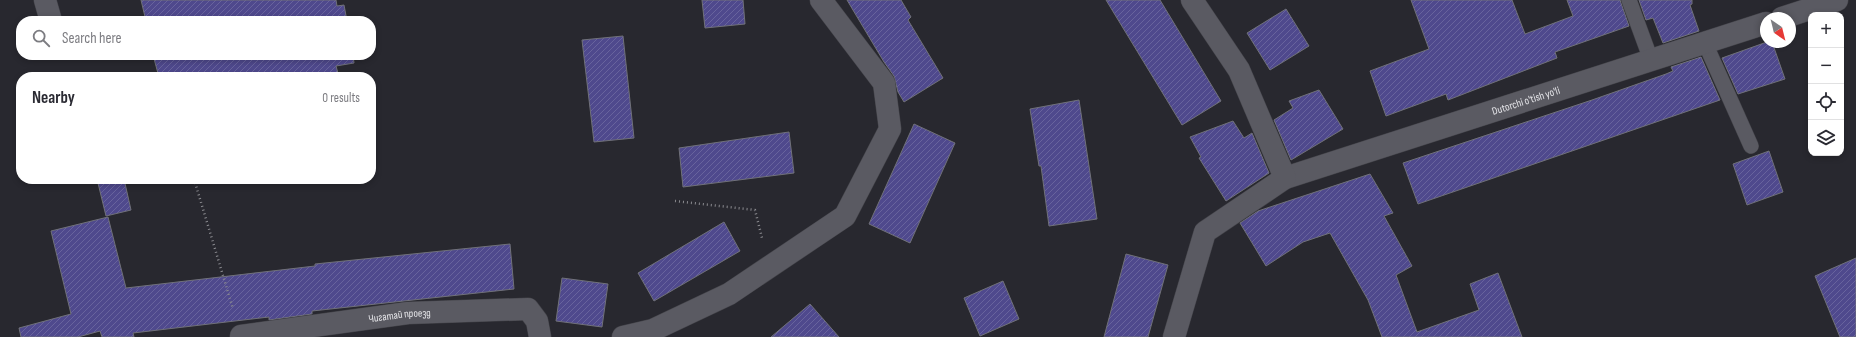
<!DOCTYPE html>
<html lang="en">
<head>
<meta charset="utf-8">
<style>
  :root { --surface:#fff; --page:#f7f7f7; --text:#2b2b33; --muted:#7c7c81; --line:#e1e1e2 }
  body { margin:0; font-family:"Sofia Sans Condensed",sans-serif; background:var(--page); color:var(--text) }
  .controls { position:absolute; right:12px; top:12px; display:grid; overflow:hidden; border-radius:8px; box-shadow:0 2px 6px #0003 }
  .controls button { width:36px; height:36px; display:grid; place-items:center; padding:0; border:0; border-bottom:1px solid var(--line); background:var(--surface); color:var(--text); font:20px sans-serif }
  .compass { position:absolute; left:1760px; top:12px; width:36px; height:36px; border-radius:50%; background:var(--surface); box-shadow:0 2px 6px #0003; rotate:145deg }
  .list { margin:0; padding:0; list-style:none }
  h2 { display:flex; justify-content:space-between; align-items:center; height:52px; margin:0; padding:0 16px; font-size:17px }
  h2 small { font-size:13px; font-weight:400; color:var(--muted) }
  .icon { flex:none; width:22px; height:22px; fill:none; stroke:currentColor; stroke-width:2; stroke-linecap:round; stroke-linejoin:round }
  .map { position:relative; flex:none; width:1856px; height:337px; overflow:hidden }
  .search { position:absolute; background:var(--surface); box-shadow:0 2px 6px #0003; left:16px; top:16px; width:360px; height:44px; display:flex; align-items:center; gap:10px; box-sizing:border-box; padding:0 14px; border-radius:16px; color:var(--muted); font-size:15px }
  .panel { position:absolute; background:var(--surface); box-shadow:0 2px 6px #0003; left:16px; top:72px; width:360px; height:112px; border-radius:16px }
  .map>svg:first-child { display:block }
</style>
</head>
<body>
<div class="map">
<svg width="1856" height="337" viewBox="0 0 1856 337">
  <defs>
    <pattern id="building-hatch" width="6" height="6" patternUnits="userSpaceOnUse"><rect width="6" height="6" fill="#4f498d"/><path d="M-1 1l2-2M0 6l6-6M5 7l2-2" fill="none" stroke="#68639d"/></pattern>
  </defs>
  <rect width="100%" height="100%" fill="#28282f"/>
  <g fill="url(#building-hatch)" stroke="#707179">
    <path d="M 141,0 L 336,0 L 337,6 L 344,5 L 347,21 L 146,21 Z"/>
    <path d="M 702,0 L 743,0 L 745,24 L 705,28 Z"/>
    <path d="M 847,0 L 901,0 L 911,17 L 908,20 L 943,78 L 904,102 L 898,92 L 894,76 L 884,62 Z"/>
    <path d="M 1106,0 L 1160,0 L 1221,101 L 1182,125 Z"/>
    <path d="M 1411,0 L 1512,0 L 1525,34 L 1573,16 L 1567,0 L 1620,0 L 1629,26 L 1555,52 L 1557,58 L 1448,100 L 1446,94 L 1386,116 L 1370,71 L 1429,49 Z"/>
    <path d="M 1639,0 L 1692,0 L 1692,4 L 1690,5 L 1699,31 L 1663,43 L 1653,18 L 1646,20 Z"/>
    <path d="M 1286,9 L 1309,46 L 1270,70 L 1247,33 Z"/>
    <path d="M 623,36 L 634,138 L 594,142 L 582,40 Z"/>
    <path d="M 1767,42 L 1772,42 L 1785,79 L 1738,94 L 1722,58 Z"/>
    <path d="M 153,55 L 353,55 L 354,63 L 336,66 L 339,77 L 159,77 Z"/>
    <path d="M 1701,57 L 1720,100 L 1418,204 L 1403,163 L 1592,100 L 1666,74 L 1673,71 L 1671,67 Z"/>
    <path d="M 1319,90 L 1343,129 L 1291,160 L 1274,120 L 1293,108 L 1289,101 Z"/>
    <path d="M 1079,100 L 1097,219 L 1049,226 L 1041,166 L 1039,166 L 1030,109 Z"/>
    <path d="M 1233,121 L 1244,138 L 1252,133 L 1269,173 L 1226,201 L 1199,158 L 1201,157 L 1190,137 Z"/>
    <path d="M 914,124 L 955,143 L 910,243 L 869,224 Z"/>
    <path d="M 789,132 L 794,173 L 683,187 L 679,148 Z"/>
    <path d="M 1769,151 L 1783,192 L 1747,205 L 1733,164 Z"/>
    <path d="M 1370,174 L 1393,213 L 1384,216 L 1412,266 L 1396,275 L 1417,332 L 1479,310 L 1470,284 L 1498,273 L 1522,337 L 1382,337 L 1368,300 L 1330,233 L 1303,242 L 1266,266 L 1240,223 L 1258,211 Z"/>
    <path d="M 97,179 L 124,179 L 131,210 L 106,216 Z"/>
    <path d="M 108,217 L 126,288 L 315,266 L 315,264 L 510,244 L 514,289 L 312,311 L 312,314 L 269,320 L 269,317 L 133,333 L 134,337 L 102,337 L 100,331 L 78,337 L 21,337 L 19,328 L 71,314 L 51,231 Z"/>
    <path d="M 724,222 L 740,251 L 654,301 L 638,273 Z"/>
    <path d="M 1126,254 L 1168,265 L 1148,337 L 1104,337 Z"/>
    <path d="M 1856,258 L 1856,337 L 1840,337 L 1815,276 Z"/>
    <path d="M 562,278 L 608,284 L 602,327 L 556,321 Z"/>
    <path d="M 1003,281 L 1019,319 L 980,336 L 964,298 Z"/>
    <path d="M 810,304 L 839,337 L 771,337 Z"/>
  </g>
  <g fill="none" stroke-linecap="round" stroke-linejoin="round">
    <g stroke="#434349" stroke-width="16">
      <g id="lane">
        <path d="M 1629,0 L 1651,60"/>
        <path d="M 1705,43 L 1751,146"/>
      </g>
    </g>
    <g stroke="#434349" stroke-width="23">
      <g id="street">
        <path d="M 45,0 L 51,21"/>
        <path d="M 1782,18 L 1837,0"/>
        <path id="s1" d="M 1285,178 L 1766,23"/>
        <path id="s2" d="M 241,336 L 408,313 L 528,309 L 537,321 L 540,337"/>
        <path d="M 623,337 L 653,330 L 729,294 L 845,216 L 890,129 L 884,83 L 821,0"/>
        <path d="M 1174,337 L 1205,232 L 1285,178 L 1239,70 L 1192,0"/>
      </g>
    </g>
    <g stroke="#8a8a8f" stroke-width="2.5" stroke-dasharray="1 3" stroke-linecap="butt">
      <path d="M 194,179 L 233,309"/>
      <path d="M 675,201 L 755,210 L 762,238"/>
    </g>
    <use href="#lane" stroke="#5a5a62" stroke-width="15"/>
    <use href="#street" stroke="#5a5a62" stroke-width="22"/>
  </g>
  <g text-anchor="middle" stroke-width="3" stroke-linejoin="round" paint-order="stroke">
    <g font-size="11" fill="#e3e3e7" stroke="#1f1f25">
      <text dy="4" stroke="none"><textPath href="#s1" startOffset="253">Dutorchi o'tish yo'li</textPath></text>
      <text dy="4" stroke="none"><textPath href="#s2" startOffset="160">Чигатай проезд</textPath></text>
    </g>
  </g>
</svg>
<div class="controls">
<button>+</button>
<button>−</button>
<button><svg class="icon" aria-label="locate" viewBox="0 0 24 24"><circle cx="12" cy="12" r="6"/><path d="M12 2v4M12 18v4M2 12h4M18 12h4"/></svg></button>
<button><svg class="icon" aria-label="layers" viewBox="0 0 24 24"><path d="M12 4l9 5-9 5-9-5zM3 14l9 5 9-5"/></svg></button>
</div>
<svg class="compass" viewBox="-18 -18 36 36"><path d="M0-13l5 13h-10z" fill="#e53935"/><path d="M0 13l5-13h-10z" fill="#7c7c81"/></svg>
<div class="search"><svg class="icon" aria-label="search" viewBox="0 0 24 24"><circle cx="10" cy="10" r="6"/><path d="M15 15l6 6"/></svg>Search here</div>
<section class="panel">
<h2>Nearby<small>0 results</small></h2>
<ul class="list">
</ul>
</section>
</div>
</body>
</html>
